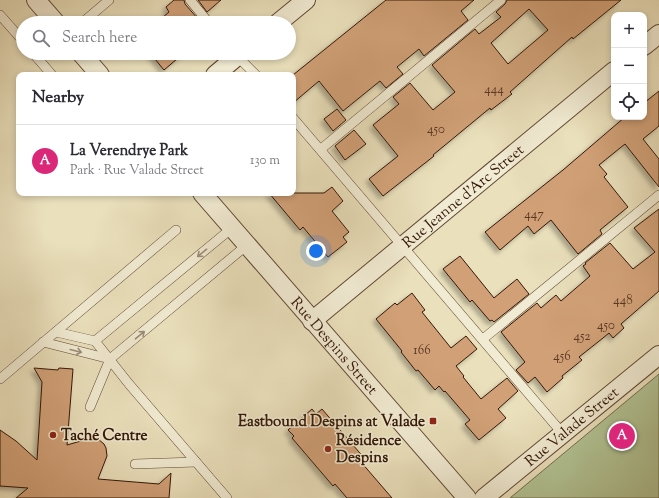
<!DOCTYPE html>
<html lang="en">
<head>
<meta charset="utf-8">
<style>
  :root { --surface:#fff; --page:#f2f2f3; --text:#2b2b33; --muted:#7c7c81; --line:#e1e1e2; --accent:#db2777 }
  body { margin:0; font-family:"Sorts Mill Goudy",serif; background:var(--page); color:var(--text) }
  .controls { position:absolute; right:12px; top:12px; display:grid; overflow:hidden; border-radius:8px; box-shadow:0 2px 6px #0003 }
  .controls button { width:36px; height:36px; display:grid; place-items:center; padding:0; border:0; border-bottom:1px solid var(--line); background:var(--surface); color:var(--text); font:20px sans-serif }
  .you { position:absolute; left:316px; top:251px; width:14px; height:14px; margin:-10px; border:3px solid #fff; border-radius:50%; background:#1a73e8; box-shadow:0 0 0 6px #1a73e833 }
  .badge { display:grid; place-items:center; width:26px; height:26px; border-radius:50%; background:var(--accent); color:#fff; font-size:13px; font-weight:700 }
  .pin { position:absolute; translate:-50% -50%; border:2px solid #fff; box-shadow:0 1px 4px #0006 }
  .list { margin:0; padding:0; list-style:none }
  h2 { display:flex; justify-content:space-between; align-items:center; height:52px; margin:0; padding:0 16px; font-size:17px }
  h2 small { font-size:13px; font-weight:400; color:var(--muted) }
  .list li { display:grid; grid-template-columns:26px 1fr auto; gap:12px; align-items:center; box-sizing:border-box; height:72px; padding:0 16px; border-top:1px solid var(--line) }
  .list b { display:block; font-size:15px; white-space:nowrap }
  .list p { margin:0; font-size:13px; white-space:nowrap; color:var(--muted) }
  .list em { font-size:13px; font-style:normal; color:var(--muted) }
  .icon { flex:none; width:22px; height:22px; fill:none; stroke:currentColor; stroke-width:2; stroke-linecap:round; stroke-linejoin:round }
  .map { position:relative; flex:none; width:659px; height:498px; overflow:hidden }
  .search { position:absolute; background:var(--surface); box-shadow:0 2px 6px #0003; left:16px; top:16px; width:280px; height:44px; display:flex; align-items:center; gap:10px; box-sizing:border-box; padding:0 14px; border-radius:22px; color:var(--muted); font-size:15px }
  .panel { position:absolute; background:var(--surface); box-shadow:0 2px 6px #0003; left:16px; top:72px; width:280px; height:124px; border-radius:8px }
  .map>svg:first-child { display:block }
</style>
</head>
<body>
<div class="map">
<svg width="659" height="498" viewBox="0 0 659 498">
  <defs>
    <filter id="shadow"><feDropShadow dx="-3.5" dy="3.5" stdDeviation="2" flood-color="#0004"/></filter>
  </defs>
  <rect width="100%" height="100%" fill="#eae0bc"/>
  <filter id="stains"><feTurbulence type="fractalNoise" baseFrequency=".005" numOctaves="4"/><feColorMatrix values="0 0 0 0 .2 0 0 0 0 .09 0 0 0 0 .02 0 0 0 .5 -.17"/></filter>
  <radialGradient id="worn" r=".72"><stop offset=".6" stop-color="#630" stop-opacity="0"/><stop offset="1" stop-color="#630" stop-opacity=".3"/></radialGradient>
  <path fill="#b2c394" stroke="#726d4e" d="M 659,374 L 659,498 L 510,498 Z"/>
  <g fill="#d1a077" stroke="#331707" fill-rule="evenodd" filter="url(#shadow)">
    <path d="M 174,0 L 184,0 L 185,4 L 198,19 L 194,23 L 156,23 L 169,12 L 166,7 Z"/>
    <path d="M 198,0 L 221,0 L 207,12 Z"/>
    <path d="M 386,0 L 474,0 L 461,11 L 468,20 L 424,56 L 419,49 L 397,67 L 403,74 L 386,88 L 380,81 L 343,111 L 319,81 L 293,103 L 293,75 Z"/>
    <path d="M 507,0 L 621,0 L 573,39 L 572,37 L 537,68 L 510,92 L 512,94 L 491,110 L 490,108 L 433,155 L 434,156 L 383,196 L 369,179 L 398,156 L 373,125 L 399,104 L 393,97 L 410,83 L 433,110 L 455,92 L 432,65 L 475,29 L 479,34 L 501,17 L 496,12 L 505,4 ZM 529,9 L 548,30 L 508,64 L 491,43 Z"/>
    <path d="M 150,53 L 184,53 L 164,70 Z"/>
    <path d="M 659,91 L 659,126 L 643,139 L 659,159 L 659,187 L 625,144 L 599,165 L 607,174 L 604,177 L 628,207 L 600,230 L 602,234 L 578,254 L 551,220 L 534,234 L 528,226 L 500,250 L 485,232 L 563,170 L 625,117 L 644,117 L 644,103 Z"/>
    <path d="M 337,109 L 346,120 L 333,131 L 324,119 Z"/>
    <path d="M 354,130 L 366,144 L 345,160 L 335,146 Z"/>
    <path d="M 332,187 L 343,201 L 332,211 L 349,232 L 343,237 L 347,242 L 328,257 L 303,227 L 300,230 L 269,193 L 324,193 Z"/>
    <path d="M 659,209 L 659,291 L 621,324 L 624,328 L 613,338 L 609,333 L 603,338 L 579,357 L 582,360 L 562,376 L 563,378 L 547,392 L 535,377 L 528,383 L 516,370 L 525,362 L 501,332 L 537,303 L 541,308 L 556,295 L 561,301 L 590,276 L 583,266 L 586,264 L 585,263 L 610,243 L 633,269 L 655,252 L 634,228 Z"/>
    <path d="M 460,256 L 494,298 L 517,279 L 529,294 L 494,322 L 492,320 L 490,321 L 472,300 L 470,302 L 443,269 Z"/>
    <path d="M 412,293 L 425,310 L 422,312 L 451,348 L 466,336 L 477,349 L 456,366 L 464,376 L 463,377 L 481,399 L 507,378 L 518,391 L 498,409 L 506,418 L 479,440 L 465,424 L 470,420 L 445,391 L 444,392 L 439,386 L 435,390 L 418,370 L 416,371 L 401,352 L 402,351 L 376,319 L 395,303 L 397,305 Z"/>
    <path d="M 34,368 L 58,370 L 59,368 L 73,369 L 67,445 L 91,438 L 98,439 L 104,444 L 106,448 L 107,456 L 98,479 L 159,484 L 171,473 L 169,498 L 16,498 L 28,488 L 0,486 L 0,430 L 16,441 L 37,460 L 42,382 Z"/>
    <path d="M 312,409 L 316,414 L 322,409 L 365,459 L 361,462 L 392,498 L 347,498 L 335,484 L 333,486 L 292,438 L 294,436 L 288,430 Z"/>
  </g>
  <g fill="none" stroke-linecap="round" stroke-linejoin="round">
    <g stroke="#614934" stroke-width="10">
      <g id="service">
        <path d="M 190,0 L 209,23"/>
        <path d="M 0,15 L 23,41"/>
        <path d="M 82,23 L 109,0"/>
        <path d="M 33,53 L 52,75"/>
        <path d="M 236,55 L 256,75"/>
        <path d="M 293,118 L 563,434"/>
        <path d="M 321,149 L 501,0"/>
        <path d="M 56,332 L 95,341 L 129,384 L 227,498"/>
        <path d="M 483,339 L 659,195"/>
        <path d="M 95,341 L 232,228"/>
        <path d="M 43,342 L 110,359"/>
        <path d="M 0,379 L 176,230"/>
        <path d="M 90,407 L 110,359 L 247,245"/>
        <path d="M 135,464 L 196,462"/>
      </g>
    </g>
    <g stroke="#614934" stroke-width="20">
      <g id="minor">
        <path d="M 36,0 L 56,23"/>
        <path d="M 278,23 L 306,0"/>
        <path d="M 644,46 L 659,34"/>
        <path d="M 81,53 L 100,75"/>
        <path d="M 215,75 L 241,53"/>
        <path id="s1" d="M 202,193 L 467,498"/>
        <path id="s2" d="M 312,321 L 614,71"/>
        <path id="s3" d="M 484,498 L 659,355"/>
      </g>
    </g>
    <use href="#service" stroke="#f1ebd3" stroke-width="9"/>
    <use href="#minor" stroke="#f1ebd3" stroke-width="18"/>
  </g>
  <defs><path id="oneway-shaft" d="M-6 0H5M1.5-3L5.5 0L1.5 3" fill="none" stroke-width="1.6" stroke-linecap="round" stroke-linejoin="round"/></defs>
  <g stroke="#9c8c77">
    <use href="#oneway-shaft" transform="translate(202 253) rotate(141)"/>
    <use href="#oneway-shaft" transform="translate(140 335) rotate(-40)"/>
    <use href="#oneway-shaft" transform="translate(76 351) rotate(14)"/>
  </g>
  <g fill="#8f2418" stroke="#f1ebd3" stroke-width="1.5">
    <rect x="429" y="417" width="8" height="8" rx="2"/>
    <circle cx="53" cy="435" r="4"/>
    <circle cx="328" cy="449" r="4"/>
  </g>
  <g text-anchor="middle" stroke-width="3" stroke-linejoin="round" paint-order="stroke">
    <g font-size="13" fill="#5a3923">
      <text x="494" y="93">444</text>
      <text x="436" y="133">450</text>
      <text x="534" y="218">447</text>
      <text x="623" y="304">448</text>
      <text x="606" y="329">450</text>
      <text x="582" y="340">452</text>
      <text x="422" y="354">166</text>
      <text x="562" y="360">456</text>
    </g>
    <g font-size="15" fill="#331707" stroke="#f1ebd3">
      <text dy="5" stroke="none"><textPath href="#s2" startOffset="196">Rue Jeanne d'Arc Street</textPath></text>
      <text dy="5" stroke="none"><textPath href="#s1" startOffset="202">Rue Despins Street</textPath></text>
      <text dy="5" stroke="none"><textPath href="#s3" startOffset="113">Rue Valade Street</textPath></text>
    </g>
    <g font-size="15" font-weight="bold" fill="#331707" stroke="#f1ebd3" text-anchor="start">
      <text x="425" y="426" text-anchor="end">Eastbound Despins at Valade</text>
      <text x="61" y="440">Taché Centre</text>
      <text x="336" y="445">Résidence<tspan x="336" dy="17">Despins</tspan></text>
    </g>
  </g>
  <rect width="100%" height="100%" filter="url(#stains)"/>
  <rect width="100%" height="100%" fill="url(#worn)"/>
</svg>
<div class="controls">
<button>+</button>
<button>−</button>
<button><svg class="icon" aria-label="locate" viewBox="0 0 24 24"><circle cx="12" cy="12" r="6"/><path d="M12 2v4M12 18v4M2 12h4M18 12h4"/></svg></button>
</div>
<div class="you"></div>
<div class="pin badge" style="left:622px;top:436px">A</div>
<div class="search"><svg class="icon" aria-label="search" viewBox="0 0 24 24"><circle cx="10" cy="10" r="6"/><path d="M15 15l6 6"/></svg>Search here</div>
<section class="panel">
<h2>Nearby<small></small></h2>
<ul class="list">
<li><span class="badge">A</span><div><b>La Verendrye Park</b><p>Park · Rue Valade Street</p></div><em>130 m</em></li>
</ul>
</section>
</div>
</body>
</html>
